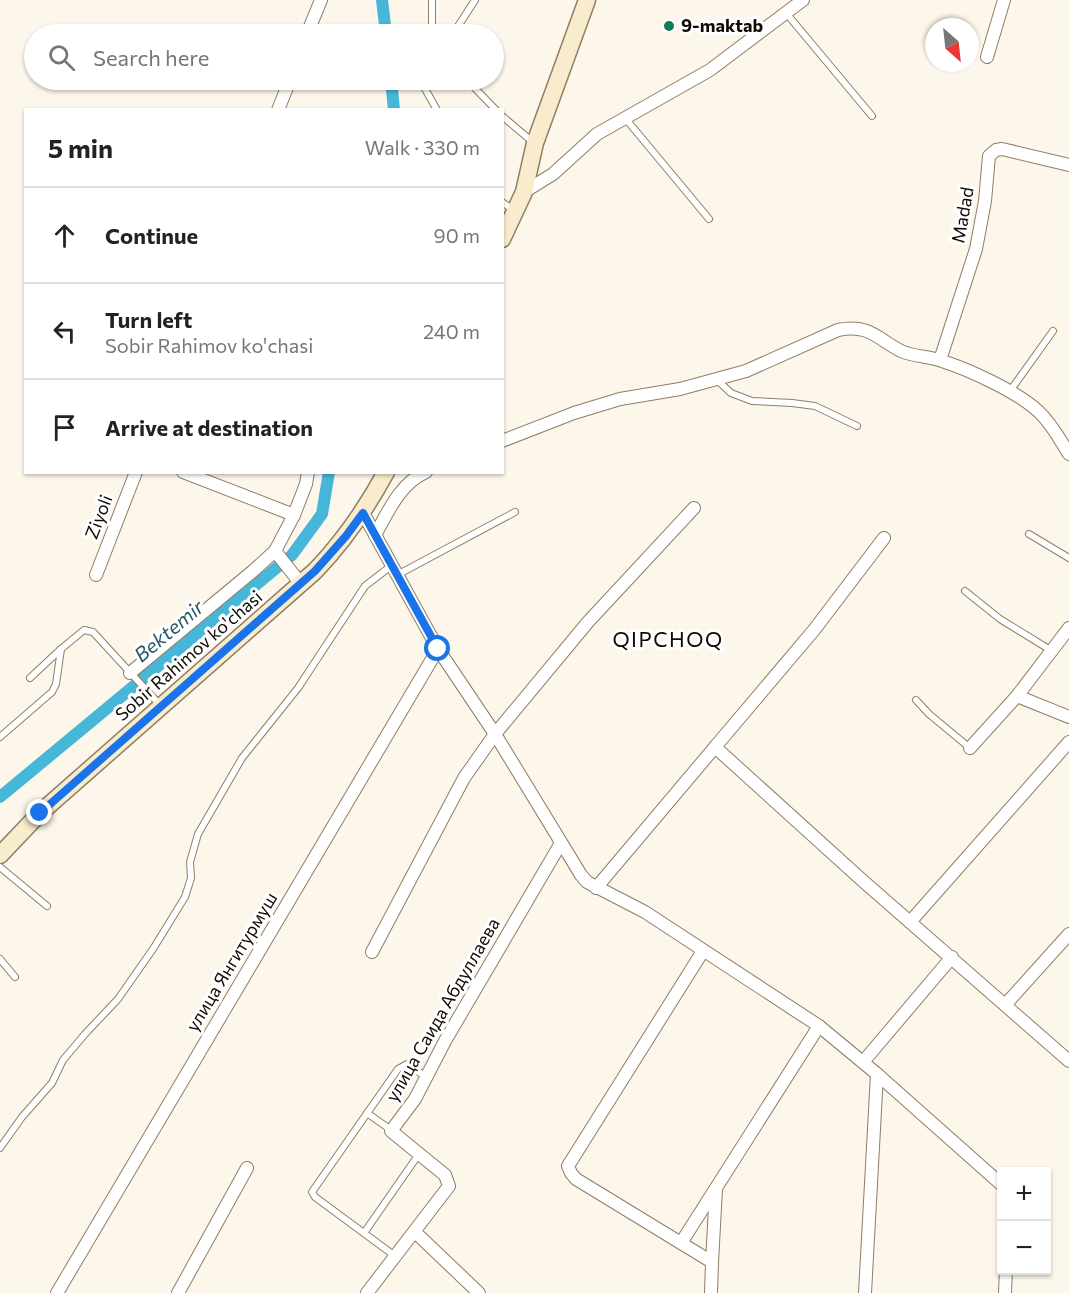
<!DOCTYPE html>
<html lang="en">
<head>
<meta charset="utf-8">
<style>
  :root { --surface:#fff; --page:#f2f2f2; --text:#222; --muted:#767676; --line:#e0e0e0 }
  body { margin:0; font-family:Commissioner,sans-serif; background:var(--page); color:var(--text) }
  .controls { position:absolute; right:18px; bottom:18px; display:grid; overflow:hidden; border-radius:0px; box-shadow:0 2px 4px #0004 }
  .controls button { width:54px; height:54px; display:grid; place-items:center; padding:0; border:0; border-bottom:2px solid var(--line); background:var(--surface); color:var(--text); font:30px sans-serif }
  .compass { position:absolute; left:925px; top:18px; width:54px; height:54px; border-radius:50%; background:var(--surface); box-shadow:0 2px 4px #0004; rotate:153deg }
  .stop { position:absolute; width:18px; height:18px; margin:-14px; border:4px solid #1a73e8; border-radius:50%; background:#fff }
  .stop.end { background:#1a73e8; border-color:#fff; box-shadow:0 2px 6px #0008 }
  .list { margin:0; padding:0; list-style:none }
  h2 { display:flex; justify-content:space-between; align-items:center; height:78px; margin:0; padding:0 24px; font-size:26px }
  h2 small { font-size:20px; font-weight:400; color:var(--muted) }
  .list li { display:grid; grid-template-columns:39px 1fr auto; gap:18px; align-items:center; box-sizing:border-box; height:96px; padding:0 24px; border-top:2px solid var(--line) }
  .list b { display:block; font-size:22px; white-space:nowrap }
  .list p { margin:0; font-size:20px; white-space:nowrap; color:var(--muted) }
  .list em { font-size:20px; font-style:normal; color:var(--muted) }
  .icon { flex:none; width:33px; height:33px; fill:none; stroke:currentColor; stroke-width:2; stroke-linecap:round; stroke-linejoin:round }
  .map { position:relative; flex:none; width:1069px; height:1293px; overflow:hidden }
  .search { position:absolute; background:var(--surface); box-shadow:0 2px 4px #0004; left:24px; top:24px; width:480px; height:66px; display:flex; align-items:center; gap:15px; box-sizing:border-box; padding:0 21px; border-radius:33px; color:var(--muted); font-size:22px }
  .panel { position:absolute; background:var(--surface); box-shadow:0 2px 4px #0004; left:24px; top:108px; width:480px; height:366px; border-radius:0px }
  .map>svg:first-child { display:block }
</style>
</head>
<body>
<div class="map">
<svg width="1069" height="1293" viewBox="0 0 1069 1293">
  <rect width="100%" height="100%" fill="#fdf6ea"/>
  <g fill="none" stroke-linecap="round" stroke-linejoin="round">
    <g stroke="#46b7d8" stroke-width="12">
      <path d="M 382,0 L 386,34"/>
      <path d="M 391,80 L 394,110"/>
      <path d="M 0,797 L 292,555 L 322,514 L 329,472"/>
    </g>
    <g stroke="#8f7e65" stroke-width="8">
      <g id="lane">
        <path d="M 786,13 L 872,116"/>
        <path d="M 432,34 L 432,0"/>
        <path d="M 453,34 L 475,0"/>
        <path d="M 467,80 L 496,110"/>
        <path d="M 424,87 L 437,110"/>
        <path d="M 502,116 L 534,143"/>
        <path d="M 625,118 L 709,219"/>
        <path d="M 502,202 L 515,211"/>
        <path d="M 717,380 L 731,393 L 752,401 L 792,403 L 815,406 L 857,426"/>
        <path d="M 1010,391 L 1053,331"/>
        <path d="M 1029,534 L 1069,558"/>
        <path d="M 397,575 L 515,512"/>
        <path d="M 965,591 L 1000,619 L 1052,651"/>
        <path d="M 30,678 L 61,649"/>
        <path d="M 916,700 L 929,714 L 970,748"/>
        <path d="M 0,737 L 52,692 L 56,684 L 61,649 L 84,630 L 93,632 L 161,706"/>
        <path d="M 0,867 L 47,906"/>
        <path d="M 0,959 L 15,977"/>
        <path d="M 367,1113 L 391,1130"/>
        <path d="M 0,1148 L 22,1117 L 52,1083 L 63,1060 L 85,1034 L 118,999 L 153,949 L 185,897 L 191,878 L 190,862 L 198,834 L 242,758 L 298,688 L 365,586 L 391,566"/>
        <path d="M 364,1233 L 419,1154"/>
        <path d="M 395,1256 L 315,1197 L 312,1192 L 398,1069 L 407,1064 L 426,1077"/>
      </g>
    </g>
    <g stroke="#8f7e65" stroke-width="14">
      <g id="street">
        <path d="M 307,34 L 321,0"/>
        <path d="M 987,57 L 1004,0"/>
        <path d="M 278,110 L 290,80"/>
        <path d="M 524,192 L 553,174 L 597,134 L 710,70 L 803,0"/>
        <path d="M 940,360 L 976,249 L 985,201 L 989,156 L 996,150 L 1002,149 L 1069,165"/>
        <path d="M 502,441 L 574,413 L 620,399 L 680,389 L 746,371 L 838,330 C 870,324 876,338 901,351 C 914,357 929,356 942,361 C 970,370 1018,392 1039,412 C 1052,424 1060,440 1069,454"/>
        <path d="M 183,472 L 294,515"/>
        <path d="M 363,513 L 438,649 L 495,734 L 581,875 L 587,882 L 645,912 L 819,1026 L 877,1074 L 1002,1185"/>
        <path d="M 375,535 C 388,512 400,483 426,472"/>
        <path d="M 884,538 L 814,630 L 715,747 L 863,881 L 1069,1061"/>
        <path d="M 275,551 L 301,584"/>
        <path d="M 96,575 L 136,472"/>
        <path d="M 130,673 L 253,571 L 275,551 L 294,515 L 306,484 L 308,472"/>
        <path d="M 1017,696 L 1069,717"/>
        <path d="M 970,748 L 1017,696 L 1069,628"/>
        <path d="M 596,888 L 715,747"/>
        <path d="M 910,922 L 1069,742"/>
        <path d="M 703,951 L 568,1166 L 571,1173 L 576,1179 L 712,1262 L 711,1293"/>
        <path d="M 372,952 L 464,778 L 495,734 L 588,622 L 694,508"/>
        <path d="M 1006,1004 L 1069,934"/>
        <path d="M 863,1062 L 952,957"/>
        <path d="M 415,1232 L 479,1293"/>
        <path d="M 681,1243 L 819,1026"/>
        <path d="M 712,1262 L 716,1189"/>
        <path d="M 57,1293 L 438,649"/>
        <path d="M 178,1293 L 247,1168"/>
        <path d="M 367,1293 L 449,1186 L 445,1175 L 391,1131 L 415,1099 L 445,1041 L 561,843"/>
        <path d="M 865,1293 L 877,1074"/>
        <path d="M 1005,1293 L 1006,1270"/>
      </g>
    </g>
    <g stroke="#8f7e65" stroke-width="19">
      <g id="secondary">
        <path d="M 502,239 L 524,192 L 535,143 L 587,0"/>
        <path d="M 0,855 L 40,813 L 315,571 C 344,541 366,509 386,472"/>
      </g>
    </g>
    <use href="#lane" stroke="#fff" stroke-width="6"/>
    <use href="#street" stroke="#fff" stroke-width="12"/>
    <use href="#secondary" stroke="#f9eccd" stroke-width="16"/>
  </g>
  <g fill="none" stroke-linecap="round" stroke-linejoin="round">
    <path stroke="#1a73e8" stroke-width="8" d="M 40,813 L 315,571 L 346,536 L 363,513 L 438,649"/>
  </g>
  <circle fill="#0d7d59" stroke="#fff" stroke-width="2" cx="669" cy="26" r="6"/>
  <g text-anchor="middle" stroke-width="6" stroke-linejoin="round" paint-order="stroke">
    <g font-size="18" font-weight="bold" fill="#100a03" stroke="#fff" text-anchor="start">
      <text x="681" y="32">9-maktab</text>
    </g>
    <g font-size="18" fill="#100a03" stroke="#fff">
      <text transform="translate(963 215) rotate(-80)" y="6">Madad</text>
      <text transform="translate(99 517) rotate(-69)" y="6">Ziyoli</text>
      <text transform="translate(189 656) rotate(-41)" y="6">Sobir Rahimov ko'chasi</text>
      <text transform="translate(232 962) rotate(-59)" y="6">улица Янгитурмуш</text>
      <text transform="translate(443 1010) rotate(-60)" y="6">улица Саида Абдуллаева</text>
    </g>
    <g font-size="20" font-style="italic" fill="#295766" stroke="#fff">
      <text transform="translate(169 631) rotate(-40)" y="7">Bektemir</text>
    </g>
    <g font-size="21" letter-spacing="1.5" fill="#100a03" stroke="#fff">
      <text x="668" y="647">QIPCHOQ</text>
    </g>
  </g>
</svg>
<div class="controls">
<button>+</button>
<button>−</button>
</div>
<svg class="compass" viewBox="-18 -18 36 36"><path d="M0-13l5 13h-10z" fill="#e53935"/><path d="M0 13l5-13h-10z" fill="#767676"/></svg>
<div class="stop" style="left:438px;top:649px"></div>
<div class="stop end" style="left:40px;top:813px"></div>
<div class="search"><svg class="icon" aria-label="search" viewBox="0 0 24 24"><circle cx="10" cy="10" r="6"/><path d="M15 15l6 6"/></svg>Search here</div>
<section class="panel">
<h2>5 min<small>Walk · 330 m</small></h2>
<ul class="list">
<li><svg class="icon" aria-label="ahead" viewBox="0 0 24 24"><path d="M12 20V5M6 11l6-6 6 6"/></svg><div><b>Continue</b></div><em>90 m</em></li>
<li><svg class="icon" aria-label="left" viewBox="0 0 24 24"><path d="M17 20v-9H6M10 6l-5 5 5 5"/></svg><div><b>Turn left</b><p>Sobir Rahimov ko'chasi</p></div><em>240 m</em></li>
<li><svg class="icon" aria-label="arrive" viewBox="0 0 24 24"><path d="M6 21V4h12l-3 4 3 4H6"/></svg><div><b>Arrive at destination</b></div></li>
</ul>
</section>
</div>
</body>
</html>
